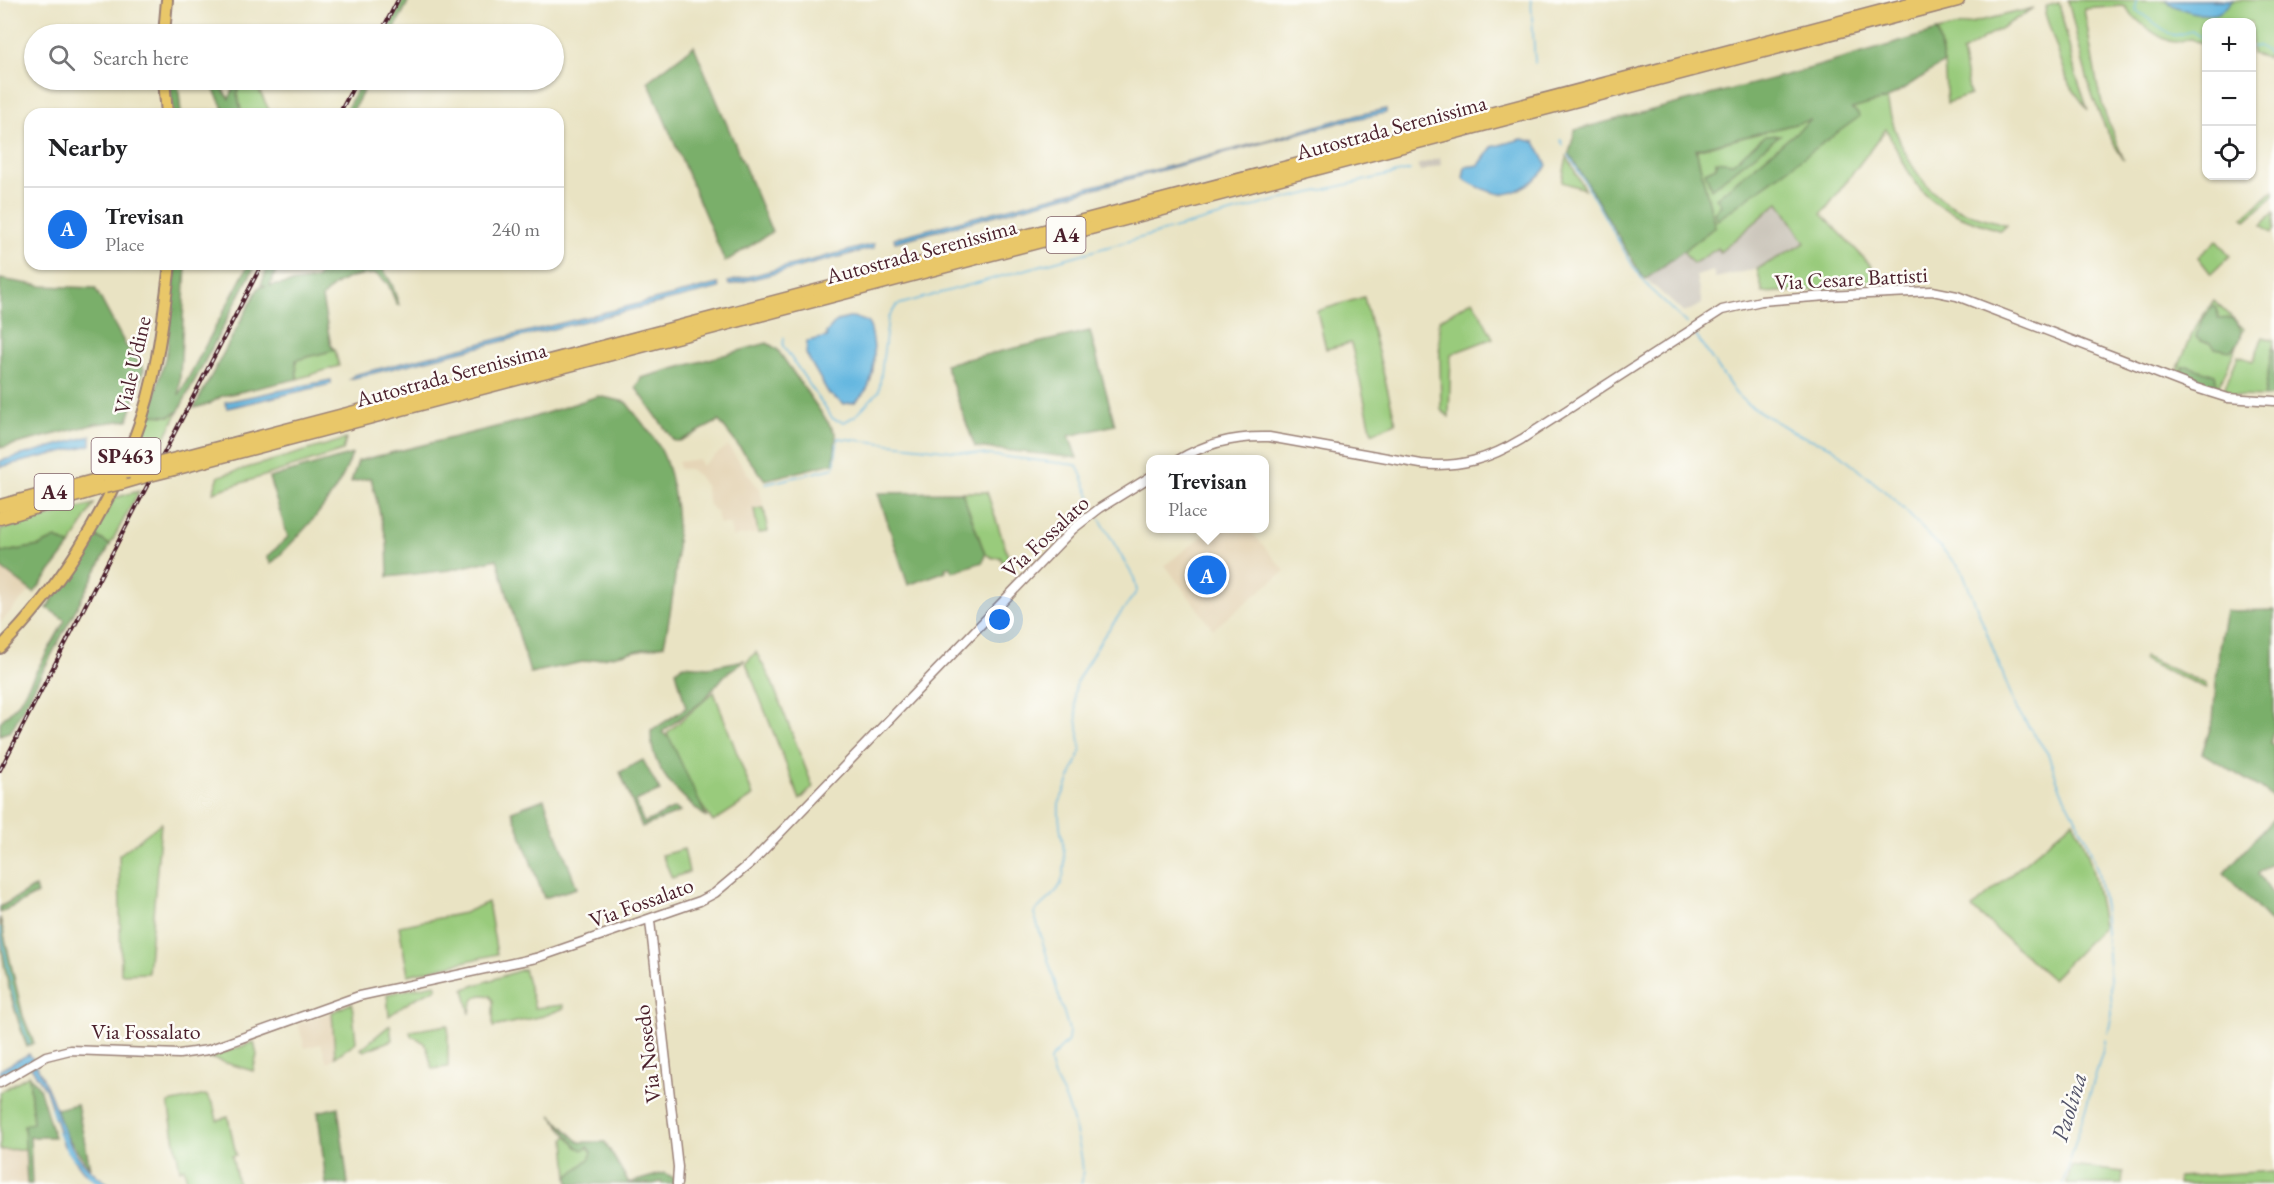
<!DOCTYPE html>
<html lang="en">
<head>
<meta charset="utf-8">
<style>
  :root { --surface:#fff; --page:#f2f2f2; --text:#202124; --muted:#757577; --line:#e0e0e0; --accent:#1a73e8 }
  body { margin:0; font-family:"EB Garamond",serif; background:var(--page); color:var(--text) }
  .controls { position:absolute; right:18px; top:18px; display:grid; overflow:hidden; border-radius:12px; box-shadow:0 2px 4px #0004 }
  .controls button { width:54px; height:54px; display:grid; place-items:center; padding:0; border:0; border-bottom:2px solid var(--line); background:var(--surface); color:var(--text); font:30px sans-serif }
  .you { position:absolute; left:1000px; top:620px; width:21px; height:21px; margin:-15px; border:4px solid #fff; border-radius:50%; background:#1a73e8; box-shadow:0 0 0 9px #1a73e833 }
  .badge { display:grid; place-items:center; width:39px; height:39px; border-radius:50%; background:var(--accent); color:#fff; font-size:20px; font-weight:700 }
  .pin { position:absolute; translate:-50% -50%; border:3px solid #fff; box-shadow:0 2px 6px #0006 }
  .popup { position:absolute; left:1146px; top:455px; width:123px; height:78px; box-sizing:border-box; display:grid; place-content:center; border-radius:12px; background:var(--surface); filter:drop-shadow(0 2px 4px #0005); font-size:20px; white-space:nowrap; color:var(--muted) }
  .popup b { font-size:22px; color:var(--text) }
  .popup::after { content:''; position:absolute; left:50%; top:100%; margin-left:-12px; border:12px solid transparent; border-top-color:var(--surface) }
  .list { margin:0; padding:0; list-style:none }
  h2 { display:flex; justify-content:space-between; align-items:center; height:78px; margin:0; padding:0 24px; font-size:26px }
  h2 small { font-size:20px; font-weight:400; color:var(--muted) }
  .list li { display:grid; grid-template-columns:39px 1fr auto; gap:18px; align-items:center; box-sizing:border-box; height:84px; padding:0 24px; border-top:2px solid var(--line) }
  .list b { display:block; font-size:22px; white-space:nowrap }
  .list p { margin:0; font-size:20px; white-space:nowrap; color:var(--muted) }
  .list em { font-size:20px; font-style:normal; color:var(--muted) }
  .icon { flex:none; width:33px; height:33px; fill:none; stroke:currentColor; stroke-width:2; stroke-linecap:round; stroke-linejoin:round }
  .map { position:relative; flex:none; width:2274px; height:1184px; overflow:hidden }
  .search { position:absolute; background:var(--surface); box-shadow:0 2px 4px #0004; left:24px; top:24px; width:540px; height:66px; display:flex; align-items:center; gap:15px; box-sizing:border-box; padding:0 21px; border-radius:33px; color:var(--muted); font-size:22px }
  .panel { position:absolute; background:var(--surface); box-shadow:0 2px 4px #0004; left:24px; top:108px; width:540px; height:162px; border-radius:18px }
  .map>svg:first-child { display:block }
</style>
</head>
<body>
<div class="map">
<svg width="2274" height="1184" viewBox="0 0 2274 1184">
  <rect width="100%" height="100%" fill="#fdfcf7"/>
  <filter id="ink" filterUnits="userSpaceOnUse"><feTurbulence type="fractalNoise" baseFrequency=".0167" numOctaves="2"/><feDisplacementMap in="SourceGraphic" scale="12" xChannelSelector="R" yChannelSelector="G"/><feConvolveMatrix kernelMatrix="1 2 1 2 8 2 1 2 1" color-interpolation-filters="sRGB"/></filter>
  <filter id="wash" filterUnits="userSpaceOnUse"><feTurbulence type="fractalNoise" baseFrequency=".008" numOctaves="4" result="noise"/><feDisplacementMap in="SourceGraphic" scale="24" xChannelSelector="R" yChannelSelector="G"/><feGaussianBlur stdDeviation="1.35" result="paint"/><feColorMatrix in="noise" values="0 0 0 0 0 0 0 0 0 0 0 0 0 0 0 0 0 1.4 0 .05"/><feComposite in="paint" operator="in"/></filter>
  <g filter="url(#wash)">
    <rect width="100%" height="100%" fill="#e9e3c3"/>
    <g fill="#e5d5b7">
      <path d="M 728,446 L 760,490 L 764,508 L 754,510 L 758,533 L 732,537 L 730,524 L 719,524 L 717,512 L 709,505 L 705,486 L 697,474 L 689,469 L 679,469 L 678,462 L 699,459 L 701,466 Z"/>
      <path d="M 1212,529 L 1249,529 L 1285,571 L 1213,629 L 1165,565 Z"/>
      <path d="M 0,567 L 30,591 L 0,623 Z"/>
      <path d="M 332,1012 L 335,1057 L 327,1063 L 321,1044 L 305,1048 L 298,1024 Z"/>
      <path d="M 26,1149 L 27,1184 L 0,1184 L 0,1150 Z"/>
    </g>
    <g fill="#c9c3b8">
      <path d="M 1440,158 L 1441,165 L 1420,172 L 1417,165 Z"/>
      <path d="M 1780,202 L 1805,243 L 1757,269 L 1715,278 L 1713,271 L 1696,276 L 1702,304 L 1684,313 L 1646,279 L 1683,251 L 1693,264 L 1718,247 L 1721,251 Z"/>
    </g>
    <g fill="#99cb7b" stroke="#727553" stroke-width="1.5">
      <path d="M 2068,0 L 2274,0 L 2274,49 L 2267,58 L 2252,54 L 2252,22 L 2206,22 L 2206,47 L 2190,38 C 2186,39 2180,42 2176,42 C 2162,42 2132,18 2126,7 L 2122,6 L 2084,9 L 2098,89 L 2106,117 L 2124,160 C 2090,111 2082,56 2068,0 Z"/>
      <path d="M 2059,3 L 2075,72 L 2088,110 L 2069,84 L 2045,14 L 2046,6 Z"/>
      <path d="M 2034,8 L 1962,52 L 1970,95 L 1947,103 L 1944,63 L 1937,31 Z"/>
      <path d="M 241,80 L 254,80 L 271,114 L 242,114 L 237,94 Z"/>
      <path d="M 1887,99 C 1894,138 1916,184 1950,205 C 1966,215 1989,219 2007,225 L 2001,231 C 1977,222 1948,215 1928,197 C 1910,181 1898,151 1886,129 L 1822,214 L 1884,279 L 1832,289 L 1763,293 L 1757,269 L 1805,243 L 1779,202 L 1720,252 L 1718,248 L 1693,264 L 1683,251 L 1715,227 L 1696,150 Z"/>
      <path d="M 1567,156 L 1584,189 L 1562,182 Z"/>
      <path d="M 2274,190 L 2274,196 L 2246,220 L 2243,218 Z"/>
      <path d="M 2274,212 L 2274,230 L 2271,233 L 2262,225 Z"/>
      <path d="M 2217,240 L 2230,256 L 2211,274 L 2198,257 Z"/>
      <path d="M 1364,297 L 1396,423 L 1372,433 L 1351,343 L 1326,349 L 1317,311 Z"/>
      <path d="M 1473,300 L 1493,338 L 1451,354 L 1449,417 L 1441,410 L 1439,320 Z"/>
      <path d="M 2214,300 L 2244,329 L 2218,389 L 2176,373 L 2195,327 Z"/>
      <path d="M 2263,337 L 2274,340 L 2264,397 L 2240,396 L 2223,392 L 2238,356 L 2253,361 Z"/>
      <path d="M 335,350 L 339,366 L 297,379 L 296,360 Z"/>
      <path d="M 178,412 L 159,449 L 133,455 L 149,415 L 170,416 Z"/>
      <path d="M 346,439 L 343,451 L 213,492 L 219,476 Z"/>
      <path d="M 139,491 L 110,545 L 94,535 L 114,498 Z"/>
      <path d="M 962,492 L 987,492 L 1010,562 L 1003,563 L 1000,557 L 993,558 L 985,554 Z"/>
      <path d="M 94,504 L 70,546 L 56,538 L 39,546 L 0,553 L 0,530 Z"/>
      <path d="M 764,508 L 768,532 L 758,533 L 754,509 Z"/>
      <path d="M 756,652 L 771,680 L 813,787 L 800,800 L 746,663 Z"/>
      <path d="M 2144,657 L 2206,684 L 2206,688 L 2142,660 Z"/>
      <path d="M 714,692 L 753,796 L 713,822 L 690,789 L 667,733 Z"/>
      <path d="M 2073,821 C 2092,854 2097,890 2103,927 L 2052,979 L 1972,908 Z"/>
      <path d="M 161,823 L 148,973 L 121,974 L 119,855 Z"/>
      <path d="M 684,849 L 689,872 L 672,878 L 662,855 Z"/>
      <path d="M 488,902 L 497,954 L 408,975 L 399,926 L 464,913 Z"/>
      <path d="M 524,969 L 535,1008 L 563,1005 L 564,1008 L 544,1016 L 493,1027 L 493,1001 L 490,996 C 475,992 471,1001 470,1014 L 464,989 Z"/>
      <path d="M 435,984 L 437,988 L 414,999 L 389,1016 L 387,994 Z"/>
      <path d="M 352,1003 L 356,1042 L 335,1057 L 332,1012 Z"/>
      <path d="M 390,1025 L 392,1040 L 364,1051 L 361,1049 Z"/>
      <path d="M 448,1025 L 448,1067 L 432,1069 C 428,1052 429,1041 411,1036 L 410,1031 Z"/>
      <path d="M 254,1042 L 257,1055 L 253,1071 L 209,1058 Z"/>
      <path d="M 29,1075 L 33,1124 L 24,1125 L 26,1149 L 0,1150 L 0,1092 Z"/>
      <path d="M 206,1095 L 213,1104 L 217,1120 L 228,1117 L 236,1155 L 232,1156 L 238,1184 L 188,1184 L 184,1168 L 180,1170 L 168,1103 Z"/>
      <path d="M 569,1134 L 577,1147 L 588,1147 L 592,1152 L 590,1158 L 568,1177 L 565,1139 Z"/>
      <path d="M 2071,1166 L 2123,1172 L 2122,1184 L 2067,1184 Z"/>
      <path d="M 2274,1171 L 2274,1184 L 2178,1184 L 2178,1177 Z"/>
    </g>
    <g fill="#7aaf6b" stroke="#62674b" stroke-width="1.5">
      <path d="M 403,0 L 409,0 L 392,34 L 385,34 Z"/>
      <path d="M 1937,31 L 1944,63 L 1887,99 L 1852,109 L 1858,113 L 1859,117 L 1717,220 L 1714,213 L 1721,205 L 1716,198 L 1811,120 L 1696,149 L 1715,227 L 1646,279 L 1641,275 L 1569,153 L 1575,130 L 1798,72 Z"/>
      <path d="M 694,46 L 772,232 L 725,262 L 648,81 Z"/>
      <path d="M 170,80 L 178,80 L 181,114 L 173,114 Z"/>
      <path d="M 209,80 L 217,80 L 229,99 L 237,80 L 241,80 L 237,94 L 242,114 L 226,114 Z"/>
      <path d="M 362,80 L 369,80 L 351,114 L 344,114 Z"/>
      <path d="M 1780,135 L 1711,189 L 1705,172 L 1716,167 L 1716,161 L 1733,163 L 1765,136 Z"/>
      <path d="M 176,264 L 186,264 L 179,395 L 249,264 L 256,264 L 178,412 L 170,416 L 149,415 L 167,352 Z"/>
      <path d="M 269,264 L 279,264 L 270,286 L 316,279 C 329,258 357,264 380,264 L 392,284 L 399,305 L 397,305 L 388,284 L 376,274 C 353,274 336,280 322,298 L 331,346 L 335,350 L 296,360 L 297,379 L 222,396 L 209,404 L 194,408 L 259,287 L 266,286 L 261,285 Z"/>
      <path d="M 0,279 L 42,286 L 95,288 L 126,346 L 144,369 L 128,420 L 96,424 L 0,448 Z"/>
      <path d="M 2214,305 L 2217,307 L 2218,319 L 2232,318 C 2245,329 2244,341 2230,351 L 2215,348 L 2211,343 L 2200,341 L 2196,337 L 2202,320 Z"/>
      <path d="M 1090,331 L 1115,425 L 1069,436 L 1077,458 L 975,447 L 945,364 Z"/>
      <path d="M 767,343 L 777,349 L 836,434 L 834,463 L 765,480 L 719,421 L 680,441 L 674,441 L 636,388 L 641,378 Z"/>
      <path d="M 2272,348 L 2274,349 L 2274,396 L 2264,397 Z"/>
      <path d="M 2188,366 L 2215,375 L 2218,389 L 2181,375 L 2182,367 Z"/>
      <path d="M 598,396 L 626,402 C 638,419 658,439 665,459 C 686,517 676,587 664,645 L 530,673 L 497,559 L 450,570 L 388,577 L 387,542 L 371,478 L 351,482 L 358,461 L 528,419 Z"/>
      <path d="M 352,454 C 338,497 303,532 271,564 L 267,557 L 288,537 L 269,478 Z"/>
      <path d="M 962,492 L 985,554 L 983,562 L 952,572 L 951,567 L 945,568 L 946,571 L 908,585 L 878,493 Z"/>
      <path d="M 94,535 L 110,545 L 11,731 L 0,735 L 0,722 L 18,704 L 65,620 L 47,608 Z"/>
      <path d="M 56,538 L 70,546 L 34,593 L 0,567 L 0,553 L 39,546 Z"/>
      <path d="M 2274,610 L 2274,730 L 2270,743 L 2274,747 L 2274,797 L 2202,753 L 2213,720 L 2219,647 L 2226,611 Z"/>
      <path d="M 745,660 L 725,675 L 703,701 L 662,732 L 670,739 L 707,818 C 679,794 650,771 651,731 L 686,708 L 676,671 L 683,665 L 709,667 Z"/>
      <path d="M 643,760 L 660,791 L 635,801 L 644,823 L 675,808 L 680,812 L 642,827 L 620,772 Z"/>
      <path d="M 544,799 L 577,888 L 544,898 L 512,811 Z"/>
      <path d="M 2274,818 L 2274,861 L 2258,874 L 2274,896 L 2274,926 L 2224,873 Z"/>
      <path d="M 35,887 L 37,894 L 0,913 L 0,907 Z"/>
      <path d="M 0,917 L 23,1016 L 34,1043 L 27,1047 C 12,1004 0,963 0,917 Z"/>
      <path d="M 29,1075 L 39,1087 L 54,1137 L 30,1137 L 32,1184 L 27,1184 L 24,1125 L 33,1123 Z"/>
      <path d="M 77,1104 L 90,1168 L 65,1134 L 56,1109 Z"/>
      <path d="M 338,1107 L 348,1184 L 326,1184 L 318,1112 Z"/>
      <path d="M 551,1115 L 579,1142 L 605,1142 L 629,1183 L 664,1173 L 674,1178 L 674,1184 L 662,1184 L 661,1182 L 653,1184 L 569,1184 L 568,1177 L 590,1158 L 592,1152 L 588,1147 L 583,1150 L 577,1147 Z"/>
    </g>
    <g fill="#65b7e0" stroke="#586b86" stroke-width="1.5">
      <path d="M 2166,0 L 2233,0 C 2229,4 2224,10 2218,13 C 2206,18 2174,9 2166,0 Z"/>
      <path d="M 1386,109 L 1386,113 L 1345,121 L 895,242 L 894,238 L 1269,140 L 1344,118 Z"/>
      <path d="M 1522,139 L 1535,142 L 1547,165 C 1542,177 1517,194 1503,194 C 1493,194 1471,185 1463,178 L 1465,167 L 1479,165 L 1492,147 Z"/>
      <path d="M 874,244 L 874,248 L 729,285 L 728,282 Z"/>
      <path d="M 718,284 L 719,288 L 350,379 L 354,375 Z"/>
      <path d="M 853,317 L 868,322 C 876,339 876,369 868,387 C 865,393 859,398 855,402 L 844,404 L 829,394 L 806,354 L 807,341 L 827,337 L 826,333 L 837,321 Z"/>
      <path d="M 331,380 L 331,384 L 227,408 L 225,402 Z"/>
      <path d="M 91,436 L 91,445 L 0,467 L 0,461 Z"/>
      <path d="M 29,1054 L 33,1059 L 0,1075 L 0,1070 Z"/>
      <path d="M 36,1065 C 63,1110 58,1153 109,1184 L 99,1184 L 83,1171 L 64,1146 L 45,1088 L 31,1067 Z"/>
    </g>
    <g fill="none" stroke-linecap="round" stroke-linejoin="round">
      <g stroke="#65b7e0" stroke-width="1.5">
        <path d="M 1531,0 L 1535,63"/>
        <path d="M 2136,0 L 2136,10 L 2173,36 C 2201,28 2186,31 2206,40"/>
        <path d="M 2252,47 L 2259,46 L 2274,57"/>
        <path d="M 1561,140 L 1563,145"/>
        <path d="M 1569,155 L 1634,268 L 1651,290 L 1687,324"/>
        <path d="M 1694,333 L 1736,394 L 1747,404 L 1797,434 L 1832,447 L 1895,500 L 1962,570 L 2017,710 L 2048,754 L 2060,788 L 2086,838 L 2098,872 L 2104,907 L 2111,991 L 2112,1014 L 2108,1033"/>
        <path d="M 784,338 L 783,346 L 833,419 L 844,422 L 855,416 L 879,391 L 888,318 L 897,305 L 1267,203 L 1410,170"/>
        <path d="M 766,484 L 834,468 L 838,438 L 1077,465 L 1093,503"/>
        <path d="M 0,928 L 15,1002 L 29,1044"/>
        <path d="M 51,1108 L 54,1118"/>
        <path d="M 57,1131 L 62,1140"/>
        <path d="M 65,1147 L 75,1160"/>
        <path d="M 88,1175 L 99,1184"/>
        <path d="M 1081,1184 C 1088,1168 1072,1115 1065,1098 C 1059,1085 1050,1074 1050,1059 L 1068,1041 L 1069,1030 L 1034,913 C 1041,904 1051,898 1058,889 C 1074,862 1056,831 1059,804 L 1081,752 L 1074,693 L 1078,679 L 1101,640 L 1137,591 L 1134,578 L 1100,519"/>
        <path d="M 2063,1184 L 2106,1040"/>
      </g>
    </g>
  </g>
  <g filter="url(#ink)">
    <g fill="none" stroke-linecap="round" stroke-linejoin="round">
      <g stroke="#9a8177" stroke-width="11">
        <g id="minor">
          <path d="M 1178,460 C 1207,442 1236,436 1269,437 L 1421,464 C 1460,468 1489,459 1522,439 L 1722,310 L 1761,301 L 1827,296 L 1932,291 L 1957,296 L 2193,387 L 2228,398 L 2274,401"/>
          <path d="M 650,921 L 678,1167 L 677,1184"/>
          <path d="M 0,1083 L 46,1056 L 70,1050 L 179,1054 L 208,1050 L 359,996 L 536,958 L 700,901 L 715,893 L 753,861 L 1073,529 L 1100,508 L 1150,477"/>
        </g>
      </g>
      <g stroke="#9a8177" stroke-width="14">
        <g id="major">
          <path d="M 164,34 L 167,0"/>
          <path d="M 164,80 L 167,114"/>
          <path d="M 0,648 C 59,589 107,512 136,434 C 157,380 163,320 170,264"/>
        </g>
      </g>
      <g stroke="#9a8177" stroke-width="15">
        <g id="highway">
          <path d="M 172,460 L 1924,0"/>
          <path d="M 174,469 L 1958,0"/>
          <path d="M 128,472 L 149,466"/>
          <path d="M 122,483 L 146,476"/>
          <path d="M 0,506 L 108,477"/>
          <path d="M 0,518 L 105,487"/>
        </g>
      </g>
      <use href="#minor" stroke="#fff" stroke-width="8"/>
      <use href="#major" stroke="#e9c769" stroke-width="10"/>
      <use href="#highway" stroke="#e9c769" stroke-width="12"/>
      <g stroke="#4a1f2b" stroke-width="4">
        <g id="rail">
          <path d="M 380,34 L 398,0"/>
          <path d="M 339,114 L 357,80"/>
          <path d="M 0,770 L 262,264"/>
        </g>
      </g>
      <use href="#rail" stroke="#fdfcf7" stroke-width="1.5" stroke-dasharray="4.5" stroke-linecap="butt"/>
      <g stroke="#9a8177" stroke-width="15" stroke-linecap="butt">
        <g id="highway-bridge">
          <path d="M 149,466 L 172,460"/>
          <path d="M 146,476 L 174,469"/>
          <path d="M 108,477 L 128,472"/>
          <path d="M 105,487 L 122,483"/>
        </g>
      </g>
      <use href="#highway-bridge" stroke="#e9c769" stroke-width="12"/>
    </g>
  </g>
  <g text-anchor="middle" stroke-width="5" stroke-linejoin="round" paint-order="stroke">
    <g fill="#fdfcf7" stroke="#806168" stroke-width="1.5">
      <rect x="1046.5" y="217" width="39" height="36" rx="4.5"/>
      <rect x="91.5" y="438" width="69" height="36" rx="4.5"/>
      <rect x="34.5" y="474" width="39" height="36" rx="4.5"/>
    </g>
    <g font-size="21" font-weight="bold" fill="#4a1f2b">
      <text x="1066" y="242">A4</text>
      <text x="126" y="463">SP463</text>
      <text x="54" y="499">A4</text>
    </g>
    <g font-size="22" fill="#4a1f2b" stroke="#fdfcf7">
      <text transform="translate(1391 127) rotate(-15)" y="8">Autostrada Serenissima</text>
      <text transform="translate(921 251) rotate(-15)" y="8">Autostrada Serenissima</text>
      <text transform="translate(1851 278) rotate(-3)" y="8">Via Cesare Battisti</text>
      <text transform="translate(132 365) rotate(-77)" y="8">Viale Udine</text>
      <text transform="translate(451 374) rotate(-15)" y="8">Autostrada Serenissima</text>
      <text transform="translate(1045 536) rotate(-43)" y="8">Via Fossalato</text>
      <text transform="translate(641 902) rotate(-20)" y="8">Via Fossalato</text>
      <text x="146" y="1039">Via Fossalato</text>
      <text transform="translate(647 1054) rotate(-97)" y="8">Via Nosedo</text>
    </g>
    <g font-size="24" font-style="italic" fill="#53546a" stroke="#fdfcf7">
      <text transform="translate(2069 1107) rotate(-73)" y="8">Paolina</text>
    </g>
  </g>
</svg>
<div class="controls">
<button>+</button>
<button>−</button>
<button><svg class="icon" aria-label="locate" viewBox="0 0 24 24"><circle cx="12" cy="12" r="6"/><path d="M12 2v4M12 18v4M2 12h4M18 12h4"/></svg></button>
</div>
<div class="you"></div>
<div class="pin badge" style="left:1207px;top:575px">A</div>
<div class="popup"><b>Trevisan</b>Place</div>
<div class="search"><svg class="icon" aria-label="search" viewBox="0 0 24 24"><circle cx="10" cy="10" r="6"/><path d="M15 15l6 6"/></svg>Search here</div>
<section class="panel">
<h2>Nearby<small></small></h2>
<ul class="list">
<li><span class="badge">A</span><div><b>Trevisan</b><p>Place</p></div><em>240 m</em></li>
</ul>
</section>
</div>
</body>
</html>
